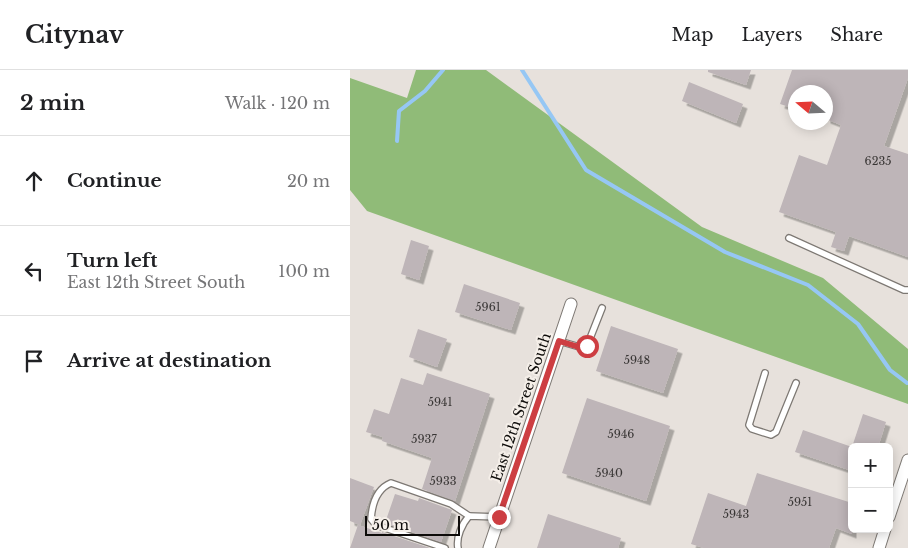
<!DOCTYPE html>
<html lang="en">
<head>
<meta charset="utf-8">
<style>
  :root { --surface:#fff; --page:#f2f2f2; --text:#202124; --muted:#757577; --line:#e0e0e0 }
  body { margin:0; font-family:"Libre Baskerville",serif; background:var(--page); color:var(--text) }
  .controls { position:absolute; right:15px; bottom:15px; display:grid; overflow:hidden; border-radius:8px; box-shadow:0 2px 12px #0003 }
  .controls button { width:45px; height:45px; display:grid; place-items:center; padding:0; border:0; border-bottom:1px solid var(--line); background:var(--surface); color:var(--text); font:25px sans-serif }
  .compass { position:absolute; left:438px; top:15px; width:45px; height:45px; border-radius:50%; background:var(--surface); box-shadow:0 2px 12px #0003; rotate:289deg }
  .scale { position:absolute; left:15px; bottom:12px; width:95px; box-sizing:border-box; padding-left:5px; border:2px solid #0d0b09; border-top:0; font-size:14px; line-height:18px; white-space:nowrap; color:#0d0b09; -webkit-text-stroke:4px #f5efe9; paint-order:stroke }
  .stop { position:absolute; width:15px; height:15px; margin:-11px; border:4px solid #cd3e42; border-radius:50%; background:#fff }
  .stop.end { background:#cd3e42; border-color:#fff; box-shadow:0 1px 5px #0008 }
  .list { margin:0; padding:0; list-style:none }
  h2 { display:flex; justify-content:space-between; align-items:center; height:65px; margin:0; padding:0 20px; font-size:21px }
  h2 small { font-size:16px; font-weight:400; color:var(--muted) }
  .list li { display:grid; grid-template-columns:32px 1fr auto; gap:15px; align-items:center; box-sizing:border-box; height:90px; padding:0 20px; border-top:1px solid var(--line) }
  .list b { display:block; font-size:19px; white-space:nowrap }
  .list p { margin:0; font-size:16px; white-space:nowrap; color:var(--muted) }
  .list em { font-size:16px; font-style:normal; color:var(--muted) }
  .icon { flex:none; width:28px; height:28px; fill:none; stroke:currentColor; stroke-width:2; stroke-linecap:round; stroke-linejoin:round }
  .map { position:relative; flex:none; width:558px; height:478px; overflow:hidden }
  header { display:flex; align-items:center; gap:30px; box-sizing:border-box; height:70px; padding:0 25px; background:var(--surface); border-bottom:1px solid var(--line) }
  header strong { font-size:24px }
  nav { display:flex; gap:28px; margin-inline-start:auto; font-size:18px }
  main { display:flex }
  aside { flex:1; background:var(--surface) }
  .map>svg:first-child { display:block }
</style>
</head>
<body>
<header>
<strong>Citynav</strong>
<nav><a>Map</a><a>Layers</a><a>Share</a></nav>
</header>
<main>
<aside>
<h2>2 min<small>Walk · 120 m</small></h2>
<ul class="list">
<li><svg class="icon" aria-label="ahead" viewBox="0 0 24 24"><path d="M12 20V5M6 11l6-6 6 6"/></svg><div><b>Continue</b></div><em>20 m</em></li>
<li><svg class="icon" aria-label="left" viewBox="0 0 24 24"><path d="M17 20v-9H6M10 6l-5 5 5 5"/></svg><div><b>Turn left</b><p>East 12th Street South</p></div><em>100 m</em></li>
<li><svg class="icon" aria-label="arrive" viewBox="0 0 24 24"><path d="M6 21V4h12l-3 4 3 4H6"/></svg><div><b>Arrive at destination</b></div></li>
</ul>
</aside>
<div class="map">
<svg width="558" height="478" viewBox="0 0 558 478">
  <defs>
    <filter id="shadow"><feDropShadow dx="4.5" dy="4.5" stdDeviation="0" flood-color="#0004"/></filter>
  </defs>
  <rect width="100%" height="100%" fill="#e7e1dc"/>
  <path fill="#90bb78" d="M 66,0 L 136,0 L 352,157 L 473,208 L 558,279 L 558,334 L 17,141 L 0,120 L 0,8 L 57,28 Z"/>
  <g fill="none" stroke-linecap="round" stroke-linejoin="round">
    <g stroke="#96c7f4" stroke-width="4">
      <path d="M 172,0 L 236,100 L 375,182 L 458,215 L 508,254 L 540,300 L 557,313"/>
      <path d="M 47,71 L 49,41 L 75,21 L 93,0"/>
    </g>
  </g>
  <g fill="#beb5b8" filter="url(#shadow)">
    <path d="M 358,0 L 401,0 L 396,15 L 358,2 Z"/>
    <path d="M 442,0 L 558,0 L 558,8 L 534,76 L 558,84 L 558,187 L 499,166 L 494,181 L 481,177 L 486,162 L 429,142 L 449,85 L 477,95 L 491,55 L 476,49 L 476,22 L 446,22 L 446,39 L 430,34 Z"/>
    <path d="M 339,12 L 393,34 L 386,53 L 332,31 Z"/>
    <path d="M 61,170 L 79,176 L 69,210 L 51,204 Z"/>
    <path d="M 114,214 L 170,233 L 161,260 L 105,242 Z"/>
    <path d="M 261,256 L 328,279 L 313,323 L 246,301 Z"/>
    <path d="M 68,259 L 97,269 L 87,297 L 59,287 Z"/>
    <path d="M 77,303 L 140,324 L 105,431 L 72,419 L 82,388 L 32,371 L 33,367 L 16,362 L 24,339 L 39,344 L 51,308 L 73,315 Z"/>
    <path d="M 237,328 L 320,356 L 296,431 L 212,403 Z"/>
    <path d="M 513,344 L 536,352 L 528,377 L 502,377 Z"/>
    <path d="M 453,360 L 502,377 L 502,401 L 445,382 Z"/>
    <path d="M 407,403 L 502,433 L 502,464 L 486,458 L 479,478 L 354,478 L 341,474 L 358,423 L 396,436 Z"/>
    <path d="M 0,408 L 24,417 L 10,455 L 0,451 Z"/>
    <path d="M 45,424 L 68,431 L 69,428 L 102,440 L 91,472 L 35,453 Z"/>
    <path d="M 198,444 L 271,468 L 268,478 L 187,478 Z"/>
    <path d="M 8,455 L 32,463 L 32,462 L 80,478 L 0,478 Z"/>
  </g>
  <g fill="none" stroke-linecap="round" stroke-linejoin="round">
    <g stroke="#7d7873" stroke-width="8">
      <g id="service">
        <path d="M 439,168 L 554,220 L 558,220"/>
        <path d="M 209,271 L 233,278 L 237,276 L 252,238"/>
        <path d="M 415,303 L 399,355 L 402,359 L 421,365 L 426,362 L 446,313"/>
        <path d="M 95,478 L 26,455 L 21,449 C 22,435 26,419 41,413 L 101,434 L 119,446"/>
        <path d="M 108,478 C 106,467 112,454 119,446 L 149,447"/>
      </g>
    </g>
    <g stroke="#7d7873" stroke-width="13">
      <g id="minor">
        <path d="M 539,447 L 558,390"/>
        <path d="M 139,478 L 221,234"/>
        <path d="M 529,478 L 535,459"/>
      </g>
    </g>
    <use href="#service" stroke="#fff" stroke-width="5.5"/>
    <use href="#minor" stroke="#fff" stroke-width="11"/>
  </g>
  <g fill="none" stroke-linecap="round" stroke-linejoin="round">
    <path stroke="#cd3e42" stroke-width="6" d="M 149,447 L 209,271 L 232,278 L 237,276"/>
  </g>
  <g text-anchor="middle" stroke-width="4" stroke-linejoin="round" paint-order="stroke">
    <g font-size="11" fill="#393635">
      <text x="528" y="95">6235</text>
      <text x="138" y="241">5961</text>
      <text x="287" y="294">5948</text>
      <text x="90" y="336">5941</text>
      <text x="271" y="368">5946</text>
      <text x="74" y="373">5937</text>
      <text x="259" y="407">5940</text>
      <text x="93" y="415">5933</text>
      <text x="450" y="436">5951</text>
      <text x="386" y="448">5943</text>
    </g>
    <g font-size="14" fill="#0d0b09" stroke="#f5efe9">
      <text transform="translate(171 337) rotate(-71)" y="5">East 12th Street South</text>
    </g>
  </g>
</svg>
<div class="controls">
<button>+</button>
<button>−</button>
</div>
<svg class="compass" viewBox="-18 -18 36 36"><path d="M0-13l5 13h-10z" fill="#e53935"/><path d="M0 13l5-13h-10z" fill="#757577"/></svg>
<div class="scale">50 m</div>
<div class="stop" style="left:237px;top:276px"></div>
<div class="stop end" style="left:149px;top:447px"></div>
</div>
</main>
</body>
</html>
